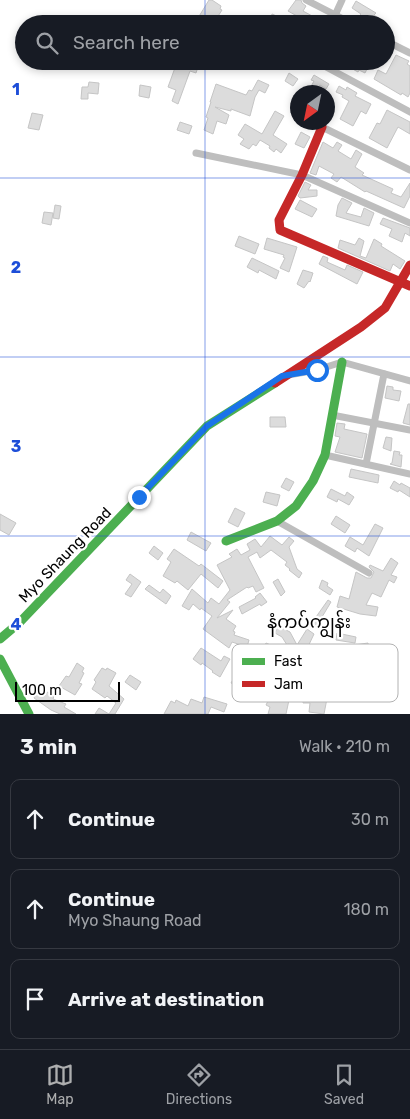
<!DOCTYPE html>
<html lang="en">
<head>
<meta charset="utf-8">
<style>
  :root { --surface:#171b24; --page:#20242c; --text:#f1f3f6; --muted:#9ea1a6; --line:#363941; --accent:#adaeaf }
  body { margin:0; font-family:Rubik,"Noto Sans Myanmar",sans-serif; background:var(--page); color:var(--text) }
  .compass { position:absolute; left:290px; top:85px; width:45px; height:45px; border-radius:50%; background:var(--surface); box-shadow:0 2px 8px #0003; rotate:213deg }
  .scale { position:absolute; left:15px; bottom:12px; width:105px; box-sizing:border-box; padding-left:5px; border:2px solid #000; border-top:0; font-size:14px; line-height:18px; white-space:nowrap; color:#000; -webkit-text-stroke:4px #fff; paint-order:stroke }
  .stop { position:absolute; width:15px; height:15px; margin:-11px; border:4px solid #1a73e8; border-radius:50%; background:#fff }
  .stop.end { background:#1a73e8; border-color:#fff; box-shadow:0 1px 5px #0008 }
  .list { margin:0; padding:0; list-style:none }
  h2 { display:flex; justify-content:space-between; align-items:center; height:65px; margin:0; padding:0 20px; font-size:21px }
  h2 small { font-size:16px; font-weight:400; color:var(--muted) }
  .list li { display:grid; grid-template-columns:32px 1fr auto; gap:15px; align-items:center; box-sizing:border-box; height:80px; margin:0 10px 10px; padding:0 10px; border:1px solid var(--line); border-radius:10px }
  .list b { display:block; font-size:19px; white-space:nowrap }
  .list p { margin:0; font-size:16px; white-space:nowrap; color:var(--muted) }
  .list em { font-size:16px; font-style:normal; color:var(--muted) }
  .icon { flex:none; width:28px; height:28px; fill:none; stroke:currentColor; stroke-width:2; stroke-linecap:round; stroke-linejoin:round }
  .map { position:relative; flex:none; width:410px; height:714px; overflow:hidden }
  .search { position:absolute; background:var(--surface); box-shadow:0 2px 8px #0003; left:15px; right:15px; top:15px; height:55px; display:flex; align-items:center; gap:12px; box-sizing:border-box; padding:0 18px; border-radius:28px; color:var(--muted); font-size:19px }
  .sheet { height:335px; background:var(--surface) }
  nav { display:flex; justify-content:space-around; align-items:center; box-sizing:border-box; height:70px; border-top:1px solid var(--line); background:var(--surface); font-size:14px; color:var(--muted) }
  nav a { display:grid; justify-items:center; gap:2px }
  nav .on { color:var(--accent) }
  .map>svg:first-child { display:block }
</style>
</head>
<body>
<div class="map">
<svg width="410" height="714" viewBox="0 0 410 714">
  <rect width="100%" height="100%" fill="#fff"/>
  <g fill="#dcdcdc" stroke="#c5c5c5">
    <path d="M 209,0 L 212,0 L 221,6 L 220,9 L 222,10 L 213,24 L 208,24 L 198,18 Z"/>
    <path d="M 296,0 L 301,0 L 302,3 L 306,6 L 303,11 L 314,17 L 313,20 L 321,24 L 302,24 L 304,20 L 288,11 Z"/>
    <path d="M 356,1 L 376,13 L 374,15 L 387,24 L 372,24 L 360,15 L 361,14 L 352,8 Z"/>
    <path d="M 272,14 L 281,18 L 294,24 L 277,24 L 270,21 Z"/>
    <path d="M 396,55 L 409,61 L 407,64 L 410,66 L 410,93 L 408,97 L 402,93 L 401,95 L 374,79 L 378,70 L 386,74 Z"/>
    <path d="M 167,61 L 200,61 L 196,73 L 190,71 L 178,104 L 172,101 L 176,90 L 168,87 L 176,65 Z"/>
    <path d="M 352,61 L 371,61 L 365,73 L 359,70 L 358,72 L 349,67 Z"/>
    <path d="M 289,73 L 298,79 L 293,86 L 285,81 Z"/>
    <path d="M 314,75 L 329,84 L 326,89 L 320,85 L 314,92 L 308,92 L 314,81 L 311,80 Z"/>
    <path d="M 258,80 L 269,85 L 265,93 L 259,90 L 255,97 L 250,116 L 231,109 L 231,111 L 215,107 L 229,115 L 226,124 L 217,121 L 213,134 L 204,130 L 208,118 L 206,117 L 211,102 L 210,102 L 216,84 L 246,95 L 249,90 L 252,91 Z"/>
    <path d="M 89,82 L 99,83 L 98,94 L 88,93 L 88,99 L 81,99 L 82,87 L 88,87 Z"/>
    <path d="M 140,85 L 151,87 L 149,98 L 139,96 Z"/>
    <path d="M 339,86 L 346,90 L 347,87 L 357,93 L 355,96 L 371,104 L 366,114 L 361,111 L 353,126 L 340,119 L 349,101 L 342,97 L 343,95 L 336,92 Z"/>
    <path d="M 387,110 L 410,122 L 410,134 L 398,127 L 387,148 L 369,138 L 377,123 L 380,124 Z"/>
    <path d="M 275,111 L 284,116 L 273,135 L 287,144 L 281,153 L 276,149 L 274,152 L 269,148 L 270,146 L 260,140 L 256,146 L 253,144 L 249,149 L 240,144 L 244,139 L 238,135 L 245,124 L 262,134 Z"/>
    <path d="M 32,113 L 43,115 L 39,130 L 28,128 Z"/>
    <path d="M 180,122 L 192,126 L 189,134 L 177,130 Z"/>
    <path d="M 301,132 L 310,137 L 304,148 L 295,144 Z"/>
    <path d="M 323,142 L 333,148 L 337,142 L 342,145 L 338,151 L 351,159 L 356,150 L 362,154 L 355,167 L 364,173 L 362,175 L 393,189 L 391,193 L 401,197 L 410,183 L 410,196 L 404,208 L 366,191 L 365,192 L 341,177 L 337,182 L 331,178 L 334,174 L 319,166 L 316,175 L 310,173 Z"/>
    <path d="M 305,182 L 311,185 L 308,190 L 317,190 L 317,196 L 300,198 L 298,196 Z"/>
    <path d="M 342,198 L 352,203 L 346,213 L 361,217 L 364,208 L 374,213 L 369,226 L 336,216 L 338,205 Z"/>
    <path d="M 300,200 L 317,209 L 312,217 L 295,209 Z"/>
    <path d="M 55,205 L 61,206 L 59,219 L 53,218 Z"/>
    <path d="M 44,212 L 53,213 L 51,225 L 42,223 Z"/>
    <path d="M 383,218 L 410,228 L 410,236 L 405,233 L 402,242 L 389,236 L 392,229 L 380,224 Z"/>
    <path d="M 239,236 L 259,244 L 255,254 L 235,246 Z"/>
    <path d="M 267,238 L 297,247 L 289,272 L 280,268 L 285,258 L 283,257 L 284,255 L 264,249 Z"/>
    <path d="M 359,238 L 364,241 L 360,256 L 366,258 L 374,239 L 382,244 L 381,246 L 405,261 L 400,269 L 393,264 L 390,271 L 338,248 L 340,240 L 355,245 Z"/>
    <path d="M 323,256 L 328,258 L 327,262 L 345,270 L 347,265 L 363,272 L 357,284 L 319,264 Z"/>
    <path d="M 252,258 L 279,271 L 276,279 L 259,270 L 258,273 L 247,267 Z"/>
    <path d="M 303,270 L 313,273 L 310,282 L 309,281 L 304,288 L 297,284 Z"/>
    <path d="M 387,386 L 393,387 L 393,390 L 401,391 L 399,401 L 385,398 Z"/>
    <path d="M 408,404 L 410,404 L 410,425 L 403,423 Z"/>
    <path d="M 270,417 L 285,417 L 286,427 L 270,427 Z"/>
    <path d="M 337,423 L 345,424 L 344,429 L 367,434 L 362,458 L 335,452 L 340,437 L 335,436 Z"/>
    <path d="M 386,437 L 392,438 L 391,451 L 383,448 Z"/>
    <path d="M 394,451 L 400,452 L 399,455 L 402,455 L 401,467 L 390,464 L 392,463 Z"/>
    <path d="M 351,469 L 379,475 L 378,483 L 349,477 Z"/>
    <path d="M 286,478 L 294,482 L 289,491 L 281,487 Z"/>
    <path d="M 394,481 L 400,485 L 401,483 L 410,488 L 410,497 L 399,490 L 398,492 L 390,488 Z"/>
    <path d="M 331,489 L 345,496 L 347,492 L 354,497 L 349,505 L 338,499 L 337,502 L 327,497 Z"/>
    <path d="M 266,492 L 280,495 L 277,506 L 263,502 Z"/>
    <path d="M 235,508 L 245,513 L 238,527 L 228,522 Z"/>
    <path d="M 0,514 L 16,523 L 9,535 L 0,530 Z"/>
    <path d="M 336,516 L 350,525 L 345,533 L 331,524 Z"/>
    <path d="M 375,524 L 383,528 L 369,556 L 357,548 L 355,552 L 345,546 L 350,537 L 363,545 Z"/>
    <path d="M 191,532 L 211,543 L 206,551 L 187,540 Z"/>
    <path d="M 270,536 L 282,545 L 289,537 L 294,541 L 289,547 L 297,569 L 302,573 L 299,578 L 289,570 L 290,569 L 285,565 L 287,562 L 271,550 L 260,558 L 257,552 L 248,557 L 264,588 L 256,592 L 253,586 L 248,588 L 247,587 L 227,600 L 230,602 L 217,618 L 233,610 L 226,619 L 236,626 L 233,631 L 235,632 L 234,635 L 249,640 L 247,647 L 232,642 L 229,648 L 203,629 L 212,616 L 201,608 L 200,610 L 193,604 L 189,610 L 182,606 L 192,589 L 208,603 L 211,598 L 219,604 L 230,590 L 217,565 L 232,557 L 229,554 L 237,549 L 241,555 L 250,550 L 247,544 L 255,539 L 261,547 Z"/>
    <path d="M 154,546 L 163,553 L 158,560 L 149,553 Z"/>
    <path d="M 174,549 L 199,566 L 201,564 L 223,581 L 218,588 L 201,574 L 188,590 L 177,581 L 175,583 L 163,576 L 171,562 L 167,559 Z"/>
    <path d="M 391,558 L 398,563 L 391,575 L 397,577 L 394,583 L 389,580 L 381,597 L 372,593 L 366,605 L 378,607 L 376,616 L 360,614 L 337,607 L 340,596 L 349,599 L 356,572 L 367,578 L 371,578 L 374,572 L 369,567 L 370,565 L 383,571 Z"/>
    <path d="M 130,574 L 141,582 L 131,597 L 125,594 L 132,584 L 126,580 Z"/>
    <path d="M 278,579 L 285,592 L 281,596 L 273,582 Z"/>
    <path d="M 322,580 L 328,583 L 327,586 L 333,590 L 330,595 L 319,588 Z"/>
    <path d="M 149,585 L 160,593 L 163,589 L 171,596 L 166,604 L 145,589 Z"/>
    <path d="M 260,593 L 267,602 L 261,606 L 260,604 L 242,614 L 239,607 L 256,598 L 255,597 Z"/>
    <path d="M 328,600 L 331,602 L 316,627 L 311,624 Z"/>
    <path d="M 278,626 L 290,632 L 297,645 L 307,629 L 314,634 L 305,653 L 289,644 L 287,645 L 282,637 L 275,633 Z"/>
    <path d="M 337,633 L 356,637 L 355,643 L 336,640 Z"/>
    <path d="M 266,643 L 273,646 L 272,648 L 288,657 L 288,659 L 296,659 L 313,667 L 313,673 L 303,671 L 301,673 L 294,701 L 289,700 L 286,714 L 268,714 L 270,707 L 266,705 L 268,701 L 253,698 L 257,677 L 248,671 L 239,687 L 231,683 L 243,662 L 255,667 L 256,666 L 260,670 L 259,672 L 276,678 L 276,676 L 293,680 L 292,668 L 261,652 Z"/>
    <path d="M 368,643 L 369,649 L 389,650 L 389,665 L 375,664 L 375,671 L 370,672 L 369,659 L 364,659 L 364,650 L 348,648 L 348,646 Z"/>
    <path d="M 201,648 L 221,661 L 224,656 L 230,659 L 220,677 L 212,672 L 213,671 L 202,663 L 201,665 L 193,659 Z"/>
    <path d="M 77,663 L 84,668 L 82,672 L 84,673 L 79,683 L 82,684 L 75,695 L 59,686 L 66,676 L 69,677 Z"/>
    <path d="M 102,668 L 106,670 L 107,668 L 116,673 L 109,686 L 124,699 L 115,714 L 95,714 L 99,708 L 109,714 L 116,703 L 107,696 L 105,698 L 92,689 L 96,682 L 94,680 Z"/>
    <path d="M 130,675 L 141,682 L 136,690 L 125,682 Z"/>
    <path d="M 305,684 L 329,688 L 324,714 L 309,712 L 310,703 L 303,703 Z"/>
    <path d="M 37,692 L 45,696 L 47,692 L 54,696 L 53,699 L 66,704 L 64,707 L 76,714 L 60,714 L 51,710 L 34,698 Z"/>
    <path d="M 204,697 L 227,704 L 224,712 L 211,707 L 208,714 L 164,714 L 171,701 L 175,703 L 176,700 L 188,706 L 191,699 L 202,703 Z"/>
  </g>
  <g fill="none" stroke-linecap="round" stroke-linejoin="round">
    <g stroke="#bebebe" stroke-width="7">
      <path d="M 306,0 L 353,24"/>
      <path d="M 331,24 L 342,0"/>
      <path d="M 386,41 L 410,53"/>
      <path d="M 315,61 L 410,112"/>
      <path d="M 296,100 L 298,102"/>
      <path d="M 322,127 L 410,170"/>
      <path d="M 196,153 L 302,175 L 410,223"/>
      <path d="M 288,375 L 317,370 L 342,362 L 410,381"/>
      <path d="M 332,415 L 410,430"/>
      <path d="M 325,455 L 410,474"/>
      <path d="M 366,464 L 384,374"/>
      <path d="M 277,521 L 369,573"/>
    </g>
    <g stroke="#4caf50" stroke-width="9">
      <path d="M 226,541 L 277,521 L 296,506 L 313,481 L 325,455 L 342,362"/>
      <path d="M 0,639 L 20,622 L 207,426 L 275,383"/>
      <path d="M 0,659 L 29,714"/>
    </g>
    <g stroke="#c62828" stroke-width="9">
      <path d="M 317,122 L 322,127 L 302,175 L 279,220 L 280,230 L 410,286"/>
      <path d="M 275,383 L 361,327 L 385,308 L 410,265"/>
    </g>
  </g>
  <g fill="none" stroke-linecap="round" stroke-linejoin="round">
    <path stroke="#1a73e8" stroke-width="6" d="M 139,497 L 207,426 L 282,376 L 317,370"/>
  </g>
  <path fill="none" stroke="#1d4ed8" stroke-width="1" stroke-opacity="0.55" d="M 205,0 L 205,24M 205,61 L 205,714M 0,178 L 410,178M 0,357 L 410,357M 0,536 L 410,536"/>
  <g text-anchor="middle" stroke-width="4.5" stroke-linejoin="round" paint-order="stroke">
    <g font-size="15" fill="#000" stroke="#fff">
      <text transform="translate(65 555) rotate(-46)" y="5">Myo Shaung Road</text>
    </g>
    <g font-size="18" fill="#000" stroke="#fff">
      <text x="309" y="628">နံကပ်ကျွန်း</text>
    </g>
  </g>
  <rect x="232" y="644" width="166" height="58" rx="8" fill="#fff" stroke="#b2b2b2" stroke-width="1"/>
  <rect x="242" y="658" width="23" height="7" fill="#4caf50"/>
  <rect x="242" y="681" width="23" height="6" fill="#c62828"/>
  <g font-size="14" fill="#000">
    <text x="274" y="666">Fast</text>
    <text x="274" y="689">Jam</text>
  </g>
  <g font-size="16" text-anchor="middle" font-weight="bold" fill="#1d4ed8" stroke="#fff" stroke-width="4.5" stroke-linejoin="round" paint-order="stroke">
    <text x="16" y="95">1</text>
    <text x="16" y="273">2</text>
    <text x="16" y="452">3</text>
    <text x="16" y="630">4</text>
  </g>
</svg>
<svg class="compass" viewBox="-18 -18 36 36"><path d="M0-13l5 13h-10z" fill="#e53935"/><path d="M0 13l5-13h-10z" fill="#9ea1a6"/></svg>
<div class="scale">100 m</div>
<div class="stop" style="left:317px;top:370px"></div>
<div class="stop end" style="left:139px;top:497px"></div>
<div class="search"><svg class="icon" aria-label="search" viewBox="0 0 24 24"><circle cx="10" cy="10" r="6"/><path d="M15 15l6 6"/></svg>Search here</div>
</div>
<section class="sheet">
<h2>3 min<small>Walk · 210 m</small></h2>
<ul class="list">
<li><svg class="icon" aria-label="ahead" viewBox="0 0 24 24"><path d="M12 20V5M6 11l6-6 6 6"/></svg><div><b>Continue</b></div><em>30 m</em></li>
<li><svg class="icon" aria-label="ahead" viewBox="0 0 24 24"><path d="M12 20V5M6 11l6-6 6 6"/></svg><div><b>Continue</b><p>Myo Shaung Road</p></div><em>180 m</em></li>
<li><svg class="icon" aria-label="arrive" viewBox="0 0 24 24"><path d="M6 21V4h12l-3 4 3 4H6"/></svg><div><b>Arrive at destination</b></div></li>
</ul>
</section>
<nav>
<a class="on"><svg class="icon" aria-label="map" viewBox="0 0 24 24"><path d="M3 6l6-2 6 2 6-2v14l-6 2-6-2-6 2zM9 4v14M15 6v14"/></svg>Map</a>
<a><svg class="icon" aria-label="directions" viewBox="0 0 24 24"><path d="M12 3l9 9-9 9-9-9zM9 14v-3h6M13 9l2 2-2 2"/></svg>Directions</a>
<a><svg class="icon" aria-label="saved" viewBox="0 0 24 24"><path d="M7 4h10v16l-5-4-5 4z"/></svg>Saved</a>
</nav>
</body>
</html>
